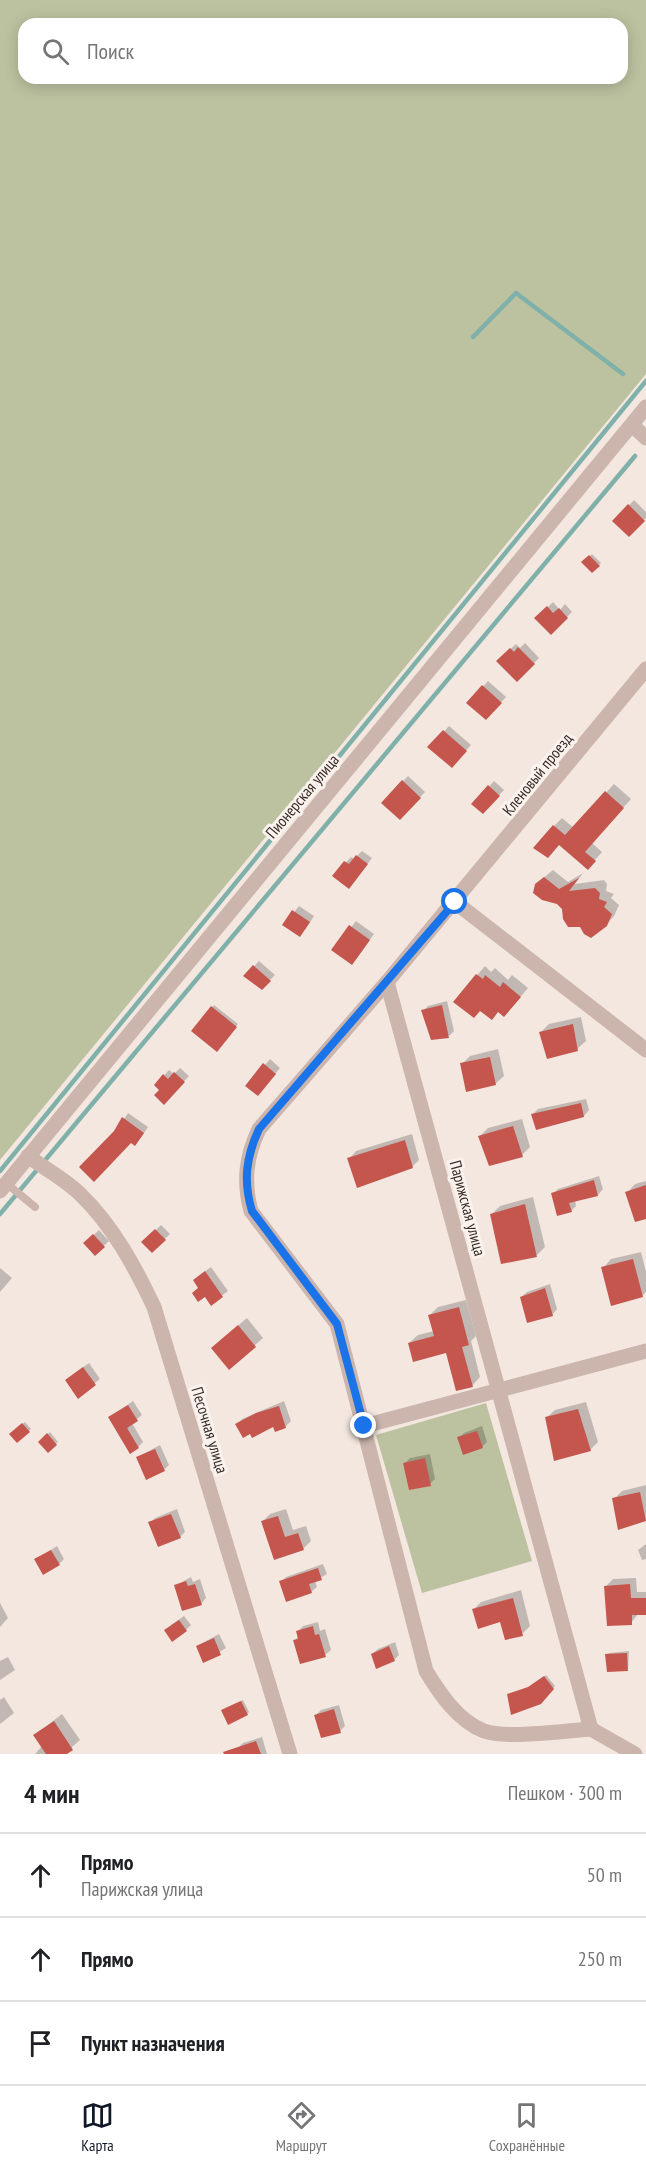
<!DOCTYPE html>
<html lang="ru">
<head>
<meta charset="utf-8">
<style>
  :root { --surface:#fff; --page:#f6f6f6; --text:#202124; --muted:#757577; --line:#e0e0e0; --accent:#111827 }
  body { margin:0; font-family:"PT Sans Narrow",sans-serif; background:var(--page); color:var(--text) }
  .stop { position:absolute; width:18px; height:18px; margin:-14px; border:4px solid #1a73e8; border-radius:50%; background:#fff }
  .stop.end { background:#1a73e8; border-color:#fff; box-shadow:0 2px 6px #0008 }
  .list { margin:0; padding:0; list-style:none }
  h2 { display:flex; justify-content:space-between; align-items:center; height:78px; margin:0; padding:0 24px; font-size:26px }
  h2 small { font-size:20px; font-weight:400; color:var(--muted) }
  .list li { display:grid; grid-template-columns:39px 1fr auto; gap:18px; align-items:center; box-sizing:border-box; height:84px; padding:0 24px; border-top:2px solid var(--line) }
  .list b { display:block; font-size:22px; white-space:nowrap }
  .list p { margin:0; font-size:20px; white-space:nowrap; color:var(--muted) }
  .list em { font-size:20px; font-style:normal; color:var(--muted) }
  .icon { flex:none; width:33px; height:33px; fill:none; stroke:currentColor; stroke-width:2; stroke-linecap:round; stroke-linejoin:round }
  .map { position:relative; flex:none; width:646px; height:1754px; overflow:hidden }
  .search { position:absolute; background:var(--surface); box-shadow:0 3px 15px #0003; left:18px; right:18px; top:18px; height:66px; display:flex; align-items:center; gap:15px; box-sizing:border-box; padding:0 21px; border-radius:18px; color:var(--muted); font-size:22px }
  .sheet { height:330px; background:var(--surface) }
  nav { display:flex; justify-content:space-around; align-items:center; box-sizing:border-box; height:84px; border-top:2px solid var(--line); background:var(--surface); font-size:16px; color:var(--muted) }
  nav a { display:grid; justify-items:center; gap:3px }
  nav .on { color:var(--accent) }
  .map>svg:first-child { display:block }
</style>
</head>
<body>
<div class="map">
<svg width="646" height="1754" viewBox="0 0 646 1754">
  <rect width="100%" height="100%" fill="#f3e7e0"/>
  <g fill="#bcc2a0" fill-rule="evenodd">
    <path d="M 0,0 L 646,0 L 646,374 L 0,1160 ZM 24,24 L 622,24 L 622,78 L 24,78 Z"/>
    <path d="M 486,1403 L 532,1561 L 422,1593 L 376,1435 Z"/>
  </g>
  <g fill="#0003">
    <path d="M 634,500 L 646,512 L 646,518 L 629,535 L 614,521 Z"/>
    <path d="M 592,554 L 601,563 L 592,571 L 584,562 Z"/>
    <path d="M 553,602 L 560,610 L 565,604 L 572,612 L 551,633 L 537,618 Z"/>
    <path d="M 525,643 L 539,658 L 517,680 L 498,661 L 516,644 L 520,648 Z"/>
    <path d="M 488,681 L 506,697 L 486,718 L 469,703 Z"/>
    <path d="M 449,726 L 471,745 L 452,766 L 430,747 Z"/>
    <path d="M 408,776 L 425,792 L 400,818 L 383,802 Z"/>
    <path d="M 494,781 L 504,790 L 483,812 L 474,804 Z"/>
    <path d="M 614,784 L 631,799 L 592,843 L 602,852 L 588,868 L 560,843 L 554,826 L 562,818 L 574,828 Z"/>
    <path d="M 362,851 L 372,858 L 354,882 L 334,876 L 351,857 L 354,859 Z"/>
    <path d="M 553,870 L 568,882 L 583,873 L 575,884 L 604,880 L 607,884 L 606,891 L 614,894 L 611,898 L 619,905 L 614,916 L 606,925 L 581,925 L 536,884 Z"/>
    <path d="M 299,906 L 314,916 L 305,930 L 284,925 Z"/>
    <path d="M 356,921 L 374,934 L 357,958 L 333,950 Z"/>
    <path d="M 259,961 L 275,975 L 262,988 L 245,976 Z"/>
    <path d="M 485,966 L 491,972 L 495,968 L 508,980 L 512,975 L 528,988 L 512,1007 L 498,1011 L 481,1009 L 455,1001 Z"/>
    <path d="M 447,1001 L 454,1031 L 449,1036 L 423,1011 L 428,1006 Z"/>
    <path d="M 214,1005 L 238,1024 L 216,1050 L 193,1031 Z"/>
    <path d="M 581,1017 L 586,1041 L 577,1049 L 541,1032 L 549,1024 Z"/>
    <path d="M 498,1049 L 504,1076 L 495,1084 L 462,1064 L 470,1056 Z"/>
    <path d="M 270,1059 L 280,1068 L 263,1089 L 247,1086 Z"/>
    <path d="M 180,1068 L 189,1076 L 164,1102 L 161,1090 L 156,1085 L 169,1070 L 174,1074 Z"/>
    <path d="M 586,1099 L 589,1110 L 584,1116 L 533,1114 L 538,1109 Z"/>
    <path d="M 128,1113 L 148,1127 L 140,1139 L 116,1132 Z"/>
    <path d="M 522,1119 L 530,1147 L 522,1155 L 480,1136 L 488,1128 Z"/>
    <path d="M 412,1134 L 419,1160 L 412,1167 L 349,1159 L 356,1151 Z"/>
    <path d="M 599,1176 L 603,1189 L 598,1195 L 575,1200 L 576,1206 L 571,1211 L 553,1194 L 558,1189 Z"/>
    <path d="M 646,1181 L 646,1217 L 627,1193 L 635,1184 Z"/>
    <path d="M 533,1197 L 545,1247 L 537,1255 L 492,1214 L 500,1206 Z"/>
    <path d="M 161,1225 L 170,1234 L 152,1251 L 144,1242 Z"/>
    <path d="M 99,1230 L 109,1241 L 95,1254 L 85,1243 Z"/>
    <path d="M 641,1252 L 646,1272 L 646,1292 L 642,1296 L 603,1268 L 611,1259 Z"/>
    <path d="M 211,1267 L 228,1291 L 211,1304 L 199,1287 L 200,1275 Z"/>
    <path d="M 0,1268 L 12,1278 L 0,1292 Z"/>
    <path d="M 550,1284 L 557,1309 L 552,1315 L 521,1297 L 527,1292 Z"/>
    <path d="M 466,1300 L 476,1336 L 471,1341 L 480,1377 L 472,1386 L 447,1351 L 409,1343 L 418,1335 L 434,1331 L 430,1315 L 438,1307 Z"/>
    <path d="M 247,1318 L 263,1338 L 229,1368 L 221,1340 Z"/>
    <path d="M 89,1363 L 100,1379 L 78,1397 L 72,1375 Z"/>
    <path d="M 133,1401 L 142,1415 L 132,1423 L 143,1442 L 138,1447 L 109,1418 Z"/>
    <path d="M 284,1401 L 291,1421 L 285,1427 L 274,1425 L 250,1432 L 237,1424 L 242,1419 Z"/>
    <path d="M 586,1402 L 598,1442 L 590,1450 L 546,1418 L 555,1410 Z"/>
    <path d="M 25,1422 L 31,1429 L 17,1441 L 11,1434 Z"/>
    <path d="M 482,1426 L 487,1442 L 482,1447 L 459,1438 L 464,1433 Z"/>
    <path d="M 50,1432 L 58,1442 L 48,1451 L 40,1442 Z"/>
    <path d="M 160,1445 L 169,1465 L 164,1470 L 138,1457 Z"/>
    <path d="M 430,1454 L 435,1479 L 430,1484 L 405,1463 L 410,1458 Z"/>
    <path d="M 646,1485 L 646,1519 L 645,1520 L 614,1499 L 622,1491 Z"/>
    <path d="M 177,1509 L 185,1532 L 180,1537 L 150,1523 L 155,1518 Z"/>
    <path d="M 286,1509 L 293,1530 L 306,1526 L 311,1541 L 303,1549 L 275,1558 L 262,1522 L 270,1514 Z"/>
    <path d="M 646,1544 L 646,1559 L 642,1560 L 638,1550 Z"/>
    <path d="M 57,1546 L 64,1559 L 59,1564 L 36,1560 Z"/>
    <path d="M 323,1564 L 327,1574 L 315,1581 L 317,1587 L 311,1592 L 281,1582 L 286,1577 Z"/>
    <path d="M 191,1577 L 193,1582 L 200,1579 L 206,1598 L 201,1604 L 175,1586 Z"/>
    <path d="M 636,1578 L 637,1592 L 646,1592 L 646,1613 L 638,1614 L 631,1623 L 606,1586 L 613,1579 Z"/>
    <path d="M 521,1590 L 530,1626 L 522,1634 L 501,1620 L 473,1610 L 481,1602 Z"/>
    <path d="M 0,1603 L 8,1618 L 0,1627 Z"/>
    <path d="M 184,1616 L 191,1625 L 186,1630 L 171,1625 Z"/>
    <path d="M 318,1622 L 320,1631 L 325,1629 L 331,1650 L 325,1655 L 295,1640 L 299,1636 L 298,1631 L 303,1626 Z"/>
    <path d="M 219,1634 L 226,1648 L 204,1661 L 197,1646 Z"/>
    <path d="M 395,1642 L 399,1655 L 394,1660 L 372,1654 L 378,1649 Z"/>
    <path d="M 629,1651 L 628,1669 L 607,1655 L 609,1653 Z"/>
    <path d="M 8,1657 L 15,1670 L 0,1680 L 0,1661 Z"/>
    <path d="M 546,1675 L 555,1686 L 540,1703 L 508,1695 L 532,1686 Z"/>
    <path d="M 4,1697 L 14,1713 L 0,1724 L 0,1700 Z"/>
    <path d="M 243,1700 L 249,1712 L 247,1714 L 225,1708 Z"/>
    <path d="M 339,1705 L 345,1726 L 340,1731 L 316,1715 L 321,1710 Z"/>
    <path d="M 62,1714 L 80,1740 L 64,1754 L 35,1754 L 42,1746 L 35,1735 Z"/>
    <path d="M 262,1737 L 267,1754 L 240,1754 L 238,1748 L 243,1743 Z"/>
  </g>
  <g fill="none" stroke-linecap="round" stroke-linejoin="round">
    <g stroke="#7fb0aa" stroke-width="4.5">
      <path d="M 473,337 L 516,293 L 623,374"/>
      <path d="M 0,1171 L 646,381"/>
      <path d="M 0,1214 L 635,456"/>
    </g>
  </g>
  <g fill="#c4564d">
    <path d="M 628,504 L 645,521 L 629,537 L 612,521 Z"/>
    <path d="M 589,555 L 600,566 L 592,573 L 581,562 Z"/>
    <path d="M 547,606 L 553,613 L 559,608 L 568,618 L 551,635 L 534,618 Z"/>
    <path d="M 518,647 L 535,664 L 517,682 L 496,661 L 510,648 L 514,652 Z"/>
    <path d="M 482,685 L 502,703 L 486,720 L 466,703 Z"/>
    <path d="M 443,730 L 467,751 L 452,768 L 427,747 Z"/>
    <path d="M 402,780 L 421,798 L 400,820 L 381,803 Z"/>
    <path d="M 488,785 L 500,796 L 483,814 L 471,804 Z"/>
    <path d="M 605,791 L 624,808 L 585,852 L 596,861 L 588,870 L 559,845 L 548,858 L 533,848 L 553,825 L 565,835 Z"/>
    <path d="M 356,855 L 368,864 L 349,889 L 332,876 L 344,861 L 349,864 Z"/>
    <path d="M 544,877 L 559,889 L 579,878 L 569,891 L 595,888 L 600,893 L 599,899 L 607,902 L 604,907 L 612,914 L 607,926 L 591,938 L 584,934 L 580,927 L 568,927 L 563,919 L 562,909 L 557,904 L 542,900 L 533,893 L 535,884 Z"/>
    <path d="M 292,910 L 310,922 L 300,937 L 282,925 Z"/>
    <path d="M 349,925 L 370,940 L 352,965 L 331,950 Z"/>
    <path d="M 253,965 L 271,981 L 262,990 L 243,976 Z"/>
    <path d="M 476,974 L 483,979 L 485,975 L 500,987 L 503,982 L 521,997 L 504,1017 L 498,1012 L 492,1020 L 480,1011 L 474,1018 L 453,1002 Z"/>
    <path d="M 442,1005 L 449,1038 L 431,1040 L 421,1010 Z"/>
    <path d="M 211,1006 L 237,1027 L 217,1052 L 191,1031 Z"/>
    <path d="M 573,1024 L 578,1051 L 547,1059 L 539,1032 Z"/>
    <path d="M 490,1057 L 496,1085 L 466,1092 L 460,1063 Z"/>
    <path d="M 263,1063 L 276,1074 L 258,1096 L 245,1086 Z"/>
    <path d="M 174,1072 L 185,1082 L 164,1105 L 154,1095 L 159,1090 L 154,1085 L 163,1074 L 168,1079 Z"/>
    <path d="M 581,1103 L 584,1117 L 536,1130 L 531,1114 Z"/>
    <path d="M 122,1117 L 144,1133 L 135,1146 L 131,1143 L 94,1182 L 79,1167 L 114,1131 Z"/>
    <path d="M 513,1126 L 523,1157 L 489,1166 L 478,1136 Z"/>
    <path d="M 405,1140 L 413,1168 L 357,1188 L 347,1158 Z"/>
    <path d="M 594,1180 L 598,1196 L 569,1203 L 572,1212 L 557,1216 L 551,1193 Z"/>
    <path d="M 646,1185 L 646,1219 L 635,1222 L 625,1192 Z"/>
    <path d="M 525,1204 L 537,1257 L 501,1264 L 490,1214 Z"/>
    <path d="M 155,1229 L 166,1240 L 152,1253 L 141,1242 Z"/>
    <path d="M 93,1234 L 105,1247 L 95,1256 L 83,1243 Z"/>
    <path d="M 633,1259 L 643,1297 L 611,1306 L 601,1267 Z"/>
    <path d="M 205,1271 L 223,1297 L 211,1306 L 205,1297 L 198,1302 L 192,1293 L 198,1288 L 193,1280 Z"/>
    <path d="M 545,1288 L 553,1316 L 527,1323 L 520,1297 Z"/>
    <path d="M 459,1307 L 469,1345 L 462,1347 L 473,1387 L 456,1391 L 446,1353 L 413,1362 L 408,1343 L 434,1336 L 428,1315 Z"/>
    <path d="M 238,1325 L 256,1347 L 229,1370 L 211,1348 Z"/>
    <path d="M 83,1367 L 96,1385 L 78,1399 L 65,1380 Z"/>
    <path d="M 128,1405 L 138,1421 L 127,1428 L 139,1448 L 130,1454 L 108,1417 Z"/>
    <path d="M 279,1406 L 286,1428 L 275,1432 L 273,1427 L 252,1438 L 250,1434 L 243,1438 L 235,1424 L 256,1413 Z"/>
    <path d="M 578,1409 L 591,1451 L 554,1461 L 545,1417 Z"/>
    <path d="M 22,1423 L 30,1432 L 17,1443 L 9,1434 Z"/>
    <path d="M 477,1431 L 483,1448 L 463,1455 L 457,1437 Z"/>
    <path d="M 47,1433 L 57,1445 L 48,1453 L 38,1442 Z"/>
    <path d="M 155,1449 L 165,1471 L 146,1480 L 136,1457 Z"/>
    <path d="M 425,1458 L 431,1486 L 409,1490 L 403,1463 Z"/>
    <path d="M 640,1492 L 646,1521 L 618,1530 L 612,1498 Z"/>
    <path d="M 171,1514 L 181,1538 L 158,1547 L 148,1522 Z"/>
    <path d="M 278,1516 L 285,1537 L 298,1533 L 304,1550 L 274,1560 L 261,1521 Z"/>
    <path d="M 51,1550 L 60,1565 L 43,1575 L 34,1559 Z"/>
    <path d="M 318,1568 L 322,1580 L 309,1584 L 312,1593 L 286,1602 L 279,1581 Z"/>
    <path d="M 186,1581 L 188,1586 L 195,1584 L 202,1605 L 182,1611 L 174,1585 Z"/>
    <path d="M 630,1584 L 631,1598 L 646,1598 L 646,1615 L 632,1615 L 632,1625 L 607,1626 L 604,1586 Z"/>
    <path d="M 513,1598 L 523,1636 L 505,1640 L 500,1622 L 478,1629 L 472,1609 Z"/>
    <path d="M 179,1620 L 187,1631 L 172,1642 L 164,1630 Z"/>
    <path d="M 313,1626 L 315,1635 L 319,1634 L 326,1657 L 300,1664 L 293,1640 L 298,1639 L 296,1631 Z"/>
    <path d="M 214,1638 L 221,1655 L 203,1663 L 196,1646 Z"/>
    <path d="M 389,1646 L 395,1661 L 376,1669 L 371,1654 Z"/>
    <path d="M 627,1653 L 628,1671 L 607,1672 L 605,1654 Z"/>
    <path d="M 544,1676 L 554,1689 L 541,1704 L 511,1715 L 507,1694 L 528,1687 Z"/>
    <path d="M 241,1701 L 248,1715 L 228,1725 L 221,1710 Z"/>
    <path d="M 334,1709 L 341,1733 L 321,1738 L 314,1715 Z"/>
    <path d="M 54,1721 L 73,1750 L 67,1754 L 46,1754 L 33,1735 Z"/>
    <path d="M 256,1741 L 261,1754 L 224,1754 L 223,1752 Z"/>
  </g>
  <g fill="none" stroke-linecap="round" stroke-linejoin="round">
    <path stroke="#cbb5ac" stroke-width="8" d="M 6,1183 L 35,1207"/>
    <g stroke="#cbb5ac" stroke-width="15">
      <path d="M 632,425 L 646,438"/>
      <path d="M 455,902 L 646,1050"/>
      <path d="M 387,982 L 591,1729 L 635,1754"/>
      <path d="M 28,1156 C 45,1169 66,1180 81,1195 C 113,1226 135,1267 154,1307 L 290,1754"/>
      <path d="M 0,1191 L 646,407"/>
      <path d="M 364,1426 L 646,1351"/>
      <path d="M 591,1729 C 565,1731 506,1739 484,1731 C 458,1721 440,1694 426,1671 L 337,1324 L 251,1211 C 243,1181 246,1157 259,1129 L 387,982 L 646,669"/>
    </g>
  </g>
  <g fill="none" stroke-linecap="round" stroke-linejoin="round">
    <path stroke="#1a73e8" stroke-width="8" d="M 364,1426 L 337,1324 L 252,1211 C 243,1181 246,1157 259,1129 L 455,902"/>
  </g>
  <g text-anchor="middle" stroke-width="6" stroke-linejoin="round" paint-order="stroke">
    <g font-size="16" fill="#3a2d2b" stroke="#faf2ed">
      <text transform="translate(537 774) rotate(-51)" y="6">Кленовый проезд</text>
      <text transform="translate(302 796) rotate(-50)" y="6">Пионерская улица</text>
      <text transform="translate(468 1208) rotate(75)" y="6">Парижская улица</text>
      <text transform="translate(210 1430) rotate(73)" y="6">Песочная улица</text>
    </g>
  </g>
</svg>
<div class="stop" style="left:455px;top:902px"></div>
<div class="stop end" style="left:364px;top:1426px"></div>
<div class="search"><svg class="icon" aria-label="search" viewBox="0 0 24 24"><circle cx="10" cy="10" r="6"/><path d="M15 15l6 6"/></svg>Поиск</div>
</div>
<section class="sheet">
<h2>4 мин<small>Пешком · 300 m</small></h2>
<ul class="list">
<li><svg class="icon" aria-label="ahead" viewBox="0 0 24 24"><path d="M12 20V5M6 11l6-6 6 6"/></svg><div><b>Прямо</b><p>Парижская улица</p></div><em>50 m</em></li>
<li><svg class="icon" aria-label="ahead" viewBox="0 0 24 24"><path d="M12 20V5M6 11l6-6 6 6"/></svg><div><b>Прямо</b></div><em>250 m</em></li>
<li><svg class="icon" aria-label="arrive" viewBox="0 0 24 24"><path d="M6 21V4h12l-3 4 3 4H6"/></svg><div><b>Пункт назначения</b></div></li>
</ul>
</section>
<nav>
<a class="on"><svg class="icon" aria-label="map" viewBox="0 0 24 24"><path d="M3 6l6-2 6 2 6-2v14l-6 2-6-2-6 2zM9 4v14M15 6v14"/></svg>Карта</a>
<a><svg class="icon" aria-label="directions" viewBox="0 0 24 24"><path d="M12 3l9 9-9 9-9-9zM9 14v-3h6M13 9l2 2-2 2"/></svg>Маршрут</a>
<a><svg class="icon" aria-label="saved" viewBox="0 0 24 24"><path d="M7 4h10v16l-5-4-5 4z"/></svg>Сохранённые</a>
</nav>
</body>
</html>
